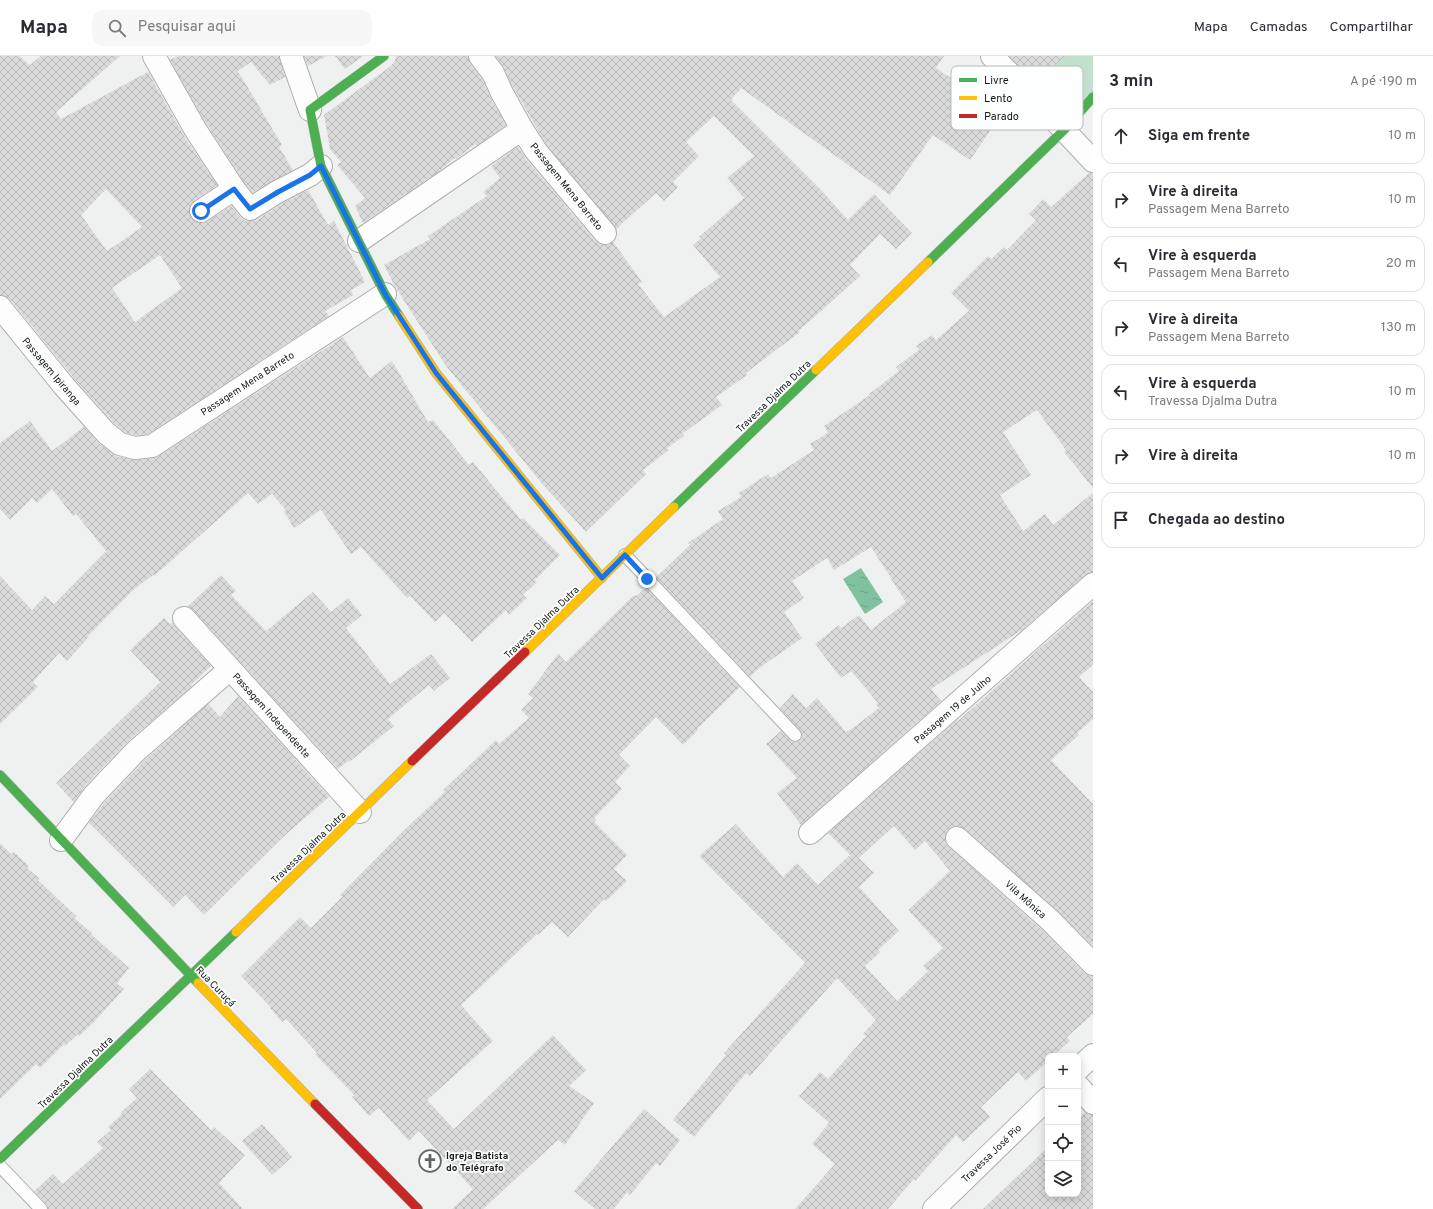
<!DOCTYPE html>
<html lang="pt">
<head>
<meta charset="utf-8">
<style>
  :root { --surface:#fff; --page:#f7f7f7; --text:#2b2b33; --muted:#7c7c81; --line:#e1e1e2 }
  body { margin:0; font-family:Overpass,sans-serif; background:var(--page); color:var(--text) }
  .controls { position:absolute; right:12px; bottom:12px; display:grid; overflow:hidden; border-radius:8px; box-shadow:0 2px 10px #0003 }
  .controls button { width:36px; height:36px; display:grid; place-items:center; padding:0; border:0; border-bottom:1px solid var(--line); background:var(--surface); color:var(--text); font:20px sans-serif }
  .stop { position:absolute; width:12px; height:12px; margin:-9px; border:3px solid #1a73e8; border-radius:50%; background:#fff }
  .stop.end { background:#1a73e8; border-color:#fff; box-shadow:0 1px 4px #0008 }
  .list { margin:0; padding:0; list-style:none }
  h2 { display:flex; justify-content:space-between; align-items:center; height:52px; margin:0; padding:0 16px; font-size:17px }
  h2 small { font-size:13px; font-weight:400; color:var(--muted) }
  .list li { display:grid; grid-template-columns:26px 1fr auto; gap:12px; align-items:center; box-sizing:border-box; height:56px; margin:0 8px 8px; padding:0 8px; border:1px solid var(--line); border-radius:12px }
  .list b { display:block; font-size:15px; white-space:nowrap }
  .list p { margin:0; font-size:13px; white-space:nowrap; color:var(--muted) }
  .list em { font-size:13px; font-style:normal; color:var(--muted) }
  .icon { flex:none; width:22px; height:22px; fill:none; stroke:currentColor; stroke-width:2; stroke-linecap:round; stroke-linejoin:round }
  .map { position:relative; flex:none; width:1093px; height:1153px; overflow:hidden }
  header { display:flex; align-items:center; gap:24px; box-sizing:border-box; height:56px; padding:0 20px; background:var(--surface); border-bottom:1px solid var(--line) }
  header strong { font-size:19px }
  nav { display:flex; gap:22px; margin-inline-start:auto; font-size:14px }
  .search { width:280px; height:36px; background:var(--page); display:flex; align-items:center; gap:10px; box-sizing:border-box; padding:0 14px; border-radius:12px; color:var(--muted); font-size:15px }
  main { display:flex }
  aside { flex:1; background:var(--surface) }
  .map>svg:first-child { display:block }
</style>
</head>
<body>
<header>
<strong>Mapa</strong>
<div class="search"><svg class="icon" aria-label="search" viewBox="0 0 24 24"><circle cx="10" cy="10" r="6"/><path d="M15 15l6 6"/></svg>Pesquisar aqui</div>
<nav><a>Mapa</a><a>Camadas</a><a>Compartilhar</a></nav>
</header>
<main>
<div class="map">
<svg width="1093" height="1153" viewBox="0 0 1093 1153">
  <defs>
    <pattern id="water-ripples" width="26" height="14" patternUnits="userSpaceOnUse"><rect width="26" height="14" fill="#80c19f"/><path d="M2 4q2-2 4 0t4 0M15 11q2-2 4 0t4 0" fill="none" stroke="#6ea588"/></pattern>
    <pattern id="building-cross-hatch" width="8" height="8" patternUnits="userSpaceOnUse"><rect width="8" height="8" fill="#d9dad9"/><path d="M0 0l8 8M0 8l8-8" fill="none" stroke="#bababa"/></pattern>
  </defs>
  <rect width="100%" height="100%" fill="#eff1f0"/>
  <path fill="#c2e0ce" d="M 997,0 L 1093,0 L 1093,49 L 1065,79 Z"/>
  <path fill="url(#water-ripples)" d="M 861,512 L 883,546 L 865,558 L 843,523 Z"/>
  <g fill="url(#building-cross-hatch)" fill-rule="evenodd">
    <path d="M 0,0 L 19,0 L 30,9 L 41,0 L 120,0 L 56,56 L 61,63 L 148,16 L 184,80 L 217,129 L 194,145 L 190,149 L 189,156 L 191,162 L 196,166 L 202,167 L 208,165 L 231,150 L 240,161 L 245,165 L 251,165 L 257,164 L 283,147 L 308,134 L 328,169 L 334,165 L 365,226 L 351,234 L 353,239 L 325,255 L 329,260 L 148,378 L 136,379 L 126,377 L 115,368 L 74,322 L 10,243 L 5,240 L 0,239 ZM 106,133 L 142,171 L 107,195 L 81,159 ZM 160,199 L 182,232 L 135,266 L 112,232 Z"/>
    <path d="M 178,0 L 279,0 L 285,21 L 270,29 L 251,6 L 238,15 L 282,89 L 279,91 L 293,114 L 253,136 L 244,126 L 206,67 L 170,4 Z"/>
    <path d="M 304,0 L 327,0 L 308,10 Z"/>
    <path d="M 335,0 L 363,0 L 345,13 Z"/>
    <path d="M 396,0 L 468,0 L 470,7 L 482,23 L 491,43 L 506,69 L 476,90 L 475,88 L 456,103 L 455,102 L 438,116 L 363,167 L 355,150 L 365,142 L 337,109 L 341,106 L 330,93 L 324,59 L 391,10 L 395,5 Z"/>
    <path d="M 496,0 L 944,0 L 936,12 L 976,39 L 985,26 L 1013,46 L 1006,52 L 970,104 L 933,79 L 890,139 L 741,32 L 731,44 L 821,134 L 848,164 L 874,138 L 912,177 L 896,193 L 880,178 L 850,209 L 860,220 L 820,256 L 798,275 L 800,276 L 746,317 L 747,319 L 716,341 L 722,349 L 682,378 L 684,380 L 667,392 L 669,394 L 643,414 L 646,418 L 586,476 L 544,430 L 446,310 L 396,232 L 384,209 L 430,183 L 428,180 L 487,140 L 483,136 L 500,122 L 491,110 L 518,91 L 526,103 L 595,185 L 600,189 L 607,189 L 613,186 L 642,226 L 638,228 L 664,261 L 720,221 L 693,189 L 701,182 L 699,181 L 744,142 L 727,122 L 754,100 L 714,60 L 686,86 L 699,100 L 673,126 L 678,131 L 664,145 L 656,137 L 616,173 L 546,88 L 513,31 L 504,12 Z"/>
    <path d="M 1010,0 L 1065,0 L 1036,26 Z"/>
    <path d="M 1089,117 L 1093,117 L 1093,432 L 1064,396 L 1066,394 L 1037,354 L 1003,376 L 1031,419 L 1000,439 L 1023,475 L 1045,458 L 1053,469 L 1093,437 L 1093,516 L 1085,519 L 1022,574 L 931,633 L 941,645 L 801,769 L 777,737 L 797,722 L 766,688 L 781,675 L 792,686 L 797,686 L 802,682 L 802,678 L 800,674 L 780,652 L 793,638 L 806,652 L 817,642 L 846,676 L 848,674 L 849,675 L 879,652 L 876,649 L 878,647 L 851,615 L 841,622 L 815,588 L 839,569 L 841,572 L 859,559 L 871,574 L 906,546 L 871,491 L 834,514 L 827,502 L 792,525 L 804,542 L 784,556 L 802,582 L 758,613 L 750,621 L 656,521 L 690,489 L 688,487 L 723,463 L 718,455 L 741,441 L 739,437 L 768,418 L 771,422 L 814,394 L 810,388 L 828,377 L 824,370 L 870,339 L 869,338 L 899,315 L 896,311 L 919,294 L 916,290 L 932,279 L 936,284 L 969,255 L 951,237 L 988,200 L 991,203 L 1004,191 L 1007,194 L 1036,164 L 1029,158 L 1043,143 L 1051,151 Z"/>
    <path d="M 343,281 L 370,322 L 392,305 L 428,366 L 433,364 L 469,409 L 473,406 L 521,464 L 523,462 L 560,499 L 535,524 L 537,526 L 523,539 L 527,542 L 509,559 L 506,554 L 472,586 L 444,557 L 435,566 L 410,540 L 407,542 L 361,491 L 351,498 L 321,454 L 294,472 L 284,456 L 286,454 L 272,438 L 258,448 L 248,437 L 154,520 L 153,519 L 133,534 L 88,580 L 89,581 L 67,605 L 59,597 L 33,626 L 38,631 L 0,668 L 0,520 L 32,554 L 45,540 L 54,548 L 106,495 L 76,458 L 73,460 L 52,433 L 37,447 L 32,442 L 10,464 L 0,453 L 0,387 L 30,365 L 52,395 L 84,371 L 98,387 L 116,400 L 136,404 L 154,402 L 159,400 Z"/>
    <path d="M 221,519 L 236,535 L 231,539 L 266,575 L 313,536 L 331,556 L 348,542 L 362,559 L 346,572 L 390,628 L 431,598 L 450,622 L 434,635 L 429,629 L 388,663 L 394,670 L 349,706 L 348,705 L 338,713 L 193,554 L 188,550 Z"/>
    <path d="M 646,532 L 740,631 L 697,673 L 698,674 L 683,689 L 656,661 L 619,699 L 630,710 L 615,726 L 622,733 L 594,762 L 596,764 L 594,766 L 627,799 L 614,813 L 627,825 L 606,845 L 604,843 L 568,881 L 552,866 L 538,879 L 537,878 L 461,949 L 493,985 L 427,1044 L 454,1073 L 553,979 L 586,1014 L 569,1030 L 594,1047 L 565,1089 L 558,1084 L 483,1153 L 452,1153 L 473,1133 L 419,1075 L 409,1085 L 379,1052 L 369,1060 L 352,1041 L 354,1039 L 315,998 L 317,997 L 286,963 L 282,966 L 270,952 L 271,951 L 241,920 L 300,861 L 311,872 L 342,841 L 340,839 L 403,775 L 445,736 L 443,734 L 496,684 L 499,688 L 529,662 L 521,654 L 533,642 L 528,638 L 558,598 L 566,606 L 634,539 L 636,540 Z"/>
    <path d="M 1093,545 L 1093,609 L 1079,621 L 1093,636 L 1093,663 L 1077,677 L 1079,679 L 1051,704 L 1093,748 L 1093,890 L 1059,856 L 965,773 L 959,770 L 953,770 L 947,774 L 945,780 L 945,786 L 949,791 L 1042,874 L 1084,917 L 1089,920 L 1093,920 L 1093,958 L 1067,981 L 1070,985 L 1053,1000 L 1048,1000 L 1048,1005 L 1026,1025 L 1018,1016 L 981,1051 L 990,1061 L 963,1086 L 956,1079 L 915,1125 L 914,1123 L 888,1153 L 795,1153 L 835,1108 L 812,1088 L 829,1067 L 799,1040 L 820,1016 L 828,1023 L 866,980 L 863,978 L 876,964 L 837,922 L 750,1020 L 746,1017 L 694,1081 L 673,1064 L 726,999 L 724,997 L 805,907 L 699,800 L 736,768 L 783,821 L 797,807 L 818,829 L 850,799 L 828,777 L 956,665 L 959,664 ZM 894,770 L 915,794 L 925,785 L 950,815 L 908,854 L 943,892 L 923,910 L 928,915 L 897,945 L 865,910 L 880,896 L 878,894 L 899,875 L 859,831 L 874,817 L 859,802 Z"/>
    <path d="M 164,562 L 170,568 L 173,566 L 175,570 L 211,610 L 191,629 L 192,630 L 127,686 L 85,730 L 74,746 L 56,727 L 160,626 L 130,594 Z"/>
    <path d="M 238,640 L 329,741 L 283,781 L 204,859 L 185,839 L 173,851 L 89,767 L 104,747 L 145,704 L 208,648 L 220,661 Z"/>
    <path d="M 0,787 L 11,798 L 14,796 L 29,810 L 27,812 L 40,823 L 38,824 L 76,860 L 74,862 L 92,877 L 91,878 L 129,912 L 117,927 L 124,933 L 93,967 L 79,980 L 78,978 L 65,990 L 64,988 L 40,1012 L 36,1008 L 0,1043 Z"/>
    <path d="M 150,1013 L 211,1074 L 214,1071 L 245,1099 L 219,1127 L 243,1153 L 48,1153 L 46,1148 L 34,1135 L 53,1118 L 63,1128 L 103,1092 L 97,1086 L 111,1074 L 108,1071 L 122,1058 L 121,1056 L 137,1042 L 129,1033 Z"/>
    <path d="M 644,1053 L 680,1084 L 660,1110 L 656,1107 L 630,1139 L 627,1136 L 614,1153 L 595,1153 L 574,1135 Z"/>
    <path d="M 1085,1056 L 1089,1059 L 1093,1059 L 1093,1153 L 983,1153 L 1048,1091 L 1048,1138 L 1078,1138 L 1078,1063 Z"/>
    <path d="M 262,1068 L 292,1101 L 272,1119 L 242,1085 Z"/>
  </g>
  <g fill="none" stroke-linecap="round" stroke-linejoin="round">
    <g stroke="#acadac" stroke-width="14">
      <g id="lane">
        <path d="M 625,499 L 795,679"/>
        <path d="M 0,1110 L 41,1153"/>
      </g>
    </g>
    <g stroke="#acadac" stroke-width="24">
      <g id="street">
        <path d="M 154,0 L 195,73 L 234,133 L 250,153 L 277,136 L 310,119 L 321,110"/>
        <path d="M 291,0 L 310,54"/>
        <path d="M 480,0 L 493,17 L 502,37 L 522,73 L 536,95 L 605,177"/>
        <path d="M 992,0 L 1034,42 L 1093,105"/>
        <path d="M 201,155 L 234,133"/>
        <path d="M 359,185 L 522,73"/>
        <path d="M 0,251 L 64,330 L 106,377 L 120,388 L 135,392 L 152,390 L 385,238"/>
        <path d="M 184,562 L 360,756"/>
        <path d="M 810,777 L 1093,528"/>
        <path d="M 957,782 L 1051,865 L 1093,908"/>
        <path d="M 61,784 L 94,739 L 136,695 L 230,613"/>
        <path d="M 1078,1013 L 1093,999"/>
        <path d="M 1078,1030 L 1093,1047"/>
        <path d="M 934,1153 L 1048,1042"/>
      </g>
    </g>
    <g stroke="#acadac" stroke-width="10">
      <g id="fast">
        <path d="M 384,0 L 310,54 L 321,110 L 385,238 L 399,260"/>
        <path d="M 928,206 L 1064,74 L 1093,41"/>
        <path d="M 674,451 L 816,314"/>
        <path d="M 0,719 L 198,927"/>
        <path d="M 0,1103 L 236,876"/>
      </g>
    </g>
    <g stroke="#acadac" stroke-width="10">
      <g id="slow">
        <path d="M 399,260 L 436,317 L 602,522"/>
        <path d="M 816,314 L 928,206"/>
        <path d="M 525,596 L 674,451"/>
        <path d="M 236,876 L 412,705"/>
        <path d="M 198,927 L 315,1048"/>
      </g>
    </g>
    <g stroke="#acadac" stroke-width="10">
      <g id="jam">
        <path d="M 412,705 L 525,596"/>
        <path d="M 315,1048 L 418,1153"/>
      </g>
    </g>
    <use href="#lane" stroke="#fdfdfd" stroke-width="12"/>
    <use href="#street" stroke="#fdfdfd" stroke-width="22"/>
    <use href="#fast" stroke="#4caf50" stroke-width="9"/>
    <use href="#slow" stroke="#ffc107" stroke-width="9"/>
    <use href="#jam" stroke="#c62828" stroke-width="9"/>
  </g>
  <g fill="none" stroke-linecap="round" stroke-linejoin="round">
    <path stroke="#1a73e8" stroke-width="5" d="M 201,155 L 234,133 L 250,153 L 278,136 L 310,119 L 321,110 L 385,238 L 436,317 L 602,522 L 625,499 L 647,523"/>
  </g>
  <defs>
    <g id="church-ring" transform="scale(1.15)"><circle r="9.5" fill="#fcfffd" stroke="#636464" stroke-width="1.5"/><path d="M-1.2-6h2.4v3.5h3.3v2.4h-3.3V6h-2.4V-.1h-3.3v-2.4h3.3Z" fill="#636464"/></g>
  </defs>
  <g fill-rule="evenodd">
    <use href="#church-ring" x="430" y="1105"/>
  </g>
  <g text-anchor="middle" stroke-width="3.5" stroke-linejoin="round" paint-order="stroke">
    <g font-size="10" fill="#171818" stroke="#fcfffd">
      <text transform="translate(567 130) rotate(51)" y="4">Passagem Mena Barreto</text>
      <text transform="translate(52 315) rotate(50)" y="4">Passagem Ipiranga</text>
      <text transform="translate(247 327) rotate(-33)" y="4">Passagem Mena Barreto</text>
      <text transform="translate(773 340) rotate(-44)" y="4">Travessa Djalma Dutra</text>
      <text transform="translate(541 566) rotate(-44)" y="4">Travessa Djalma Dutra</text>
      <text transform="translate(952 653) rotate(-41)" y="4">Passagem 19 de Julho</text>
      <text transform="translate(272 659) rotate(48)" y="4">Passagem Independente</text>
      <text transform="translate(308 791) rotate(-44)" y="4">Travessa Djalma Dutra</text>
      <text transform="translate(1026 843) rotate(42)" y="4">Vila Mônica</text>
      <text transform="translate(216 930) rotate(46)" y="4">Rua Curuçá</text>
      <text transform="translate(75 1016) rotate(-44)" y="4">Travessa Djalma Dutra</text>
      <text transform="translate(991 1097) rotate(-44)" y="4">Travessa José Pio</text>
    </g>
    <g font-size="10" font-weight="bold" fill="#171818" stroke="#fcfffd" text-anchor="start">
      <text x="446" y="1103">Igreja Batista<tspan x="446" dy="12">do Telégrafo</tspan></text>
    </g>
  </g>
  <rect x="951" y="10" width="132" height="64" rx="6" fill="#fcfffd" stroke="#b7bab8" stroke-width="1"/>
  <rect x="959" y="22" width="18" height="4" fill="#4caf50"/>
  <rect x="959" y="40" width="18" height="4" fill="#ffc107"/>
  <rect x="959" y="58" width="18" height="4" fill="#c62828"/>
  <g font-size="11" fill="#171818">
    <text x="984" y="28">Livre</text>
    <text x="984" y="46">Lento</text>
    <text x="984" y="64">Parado</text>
  </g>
</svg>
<div class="controls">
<button>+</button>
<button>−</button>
<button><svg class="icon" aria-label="locate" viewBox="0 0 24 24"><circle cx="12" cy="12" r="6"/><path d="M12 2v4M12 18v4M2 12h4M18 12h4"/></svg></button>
<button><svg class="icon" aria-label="layers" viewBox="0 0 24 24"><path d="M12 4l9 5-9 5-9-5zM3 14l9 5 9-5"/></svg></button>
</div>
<div class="stop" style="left:201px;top:155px"></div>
<div class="stop end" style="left:647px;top:523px"></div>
</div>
<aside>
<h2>3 min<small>A pé · 190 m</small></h2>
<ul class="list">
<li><svg class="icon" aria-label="ahead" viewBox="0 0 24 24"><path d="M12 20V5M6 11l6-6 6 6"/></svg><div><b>Siga em frente</b></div><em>10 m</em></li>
<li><svg class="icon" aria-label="right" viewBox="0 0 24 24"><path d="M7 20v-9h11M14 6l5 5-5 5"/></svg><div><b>Vire à direita</b><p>Passagem Mena Barreto</p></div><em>10 m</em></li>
<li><svg class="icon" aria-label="left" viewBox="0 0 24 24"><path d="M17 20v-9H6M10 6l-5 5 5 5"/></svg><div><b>Vire à esquerda</b><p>Passagem Mena Barreto</p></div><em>20 m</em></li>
<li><svg class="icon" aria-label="right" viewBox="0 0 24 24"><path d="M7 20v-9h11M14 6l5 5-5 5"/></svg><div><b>Vire à direita</b><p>Passagem Mena Barreto</p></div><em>130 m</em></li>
<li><svg class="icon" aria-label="left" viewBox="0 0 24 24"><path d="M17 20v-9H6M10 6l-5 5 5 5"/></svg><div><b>Vire à esquerda</b><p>Travessa Djalma Dutra</p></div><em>10 m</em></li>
<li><svg class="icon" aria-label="right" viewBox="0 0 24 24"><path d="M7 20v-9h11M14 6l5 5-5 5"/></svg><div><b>Vire à direita</b></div><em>10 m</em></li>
<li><svg class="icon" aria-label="arrive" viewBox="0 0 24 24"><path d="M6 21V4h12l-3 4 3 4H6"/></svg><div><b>Chegada ao destino</b></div></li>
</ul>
</aside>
</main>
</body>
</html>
